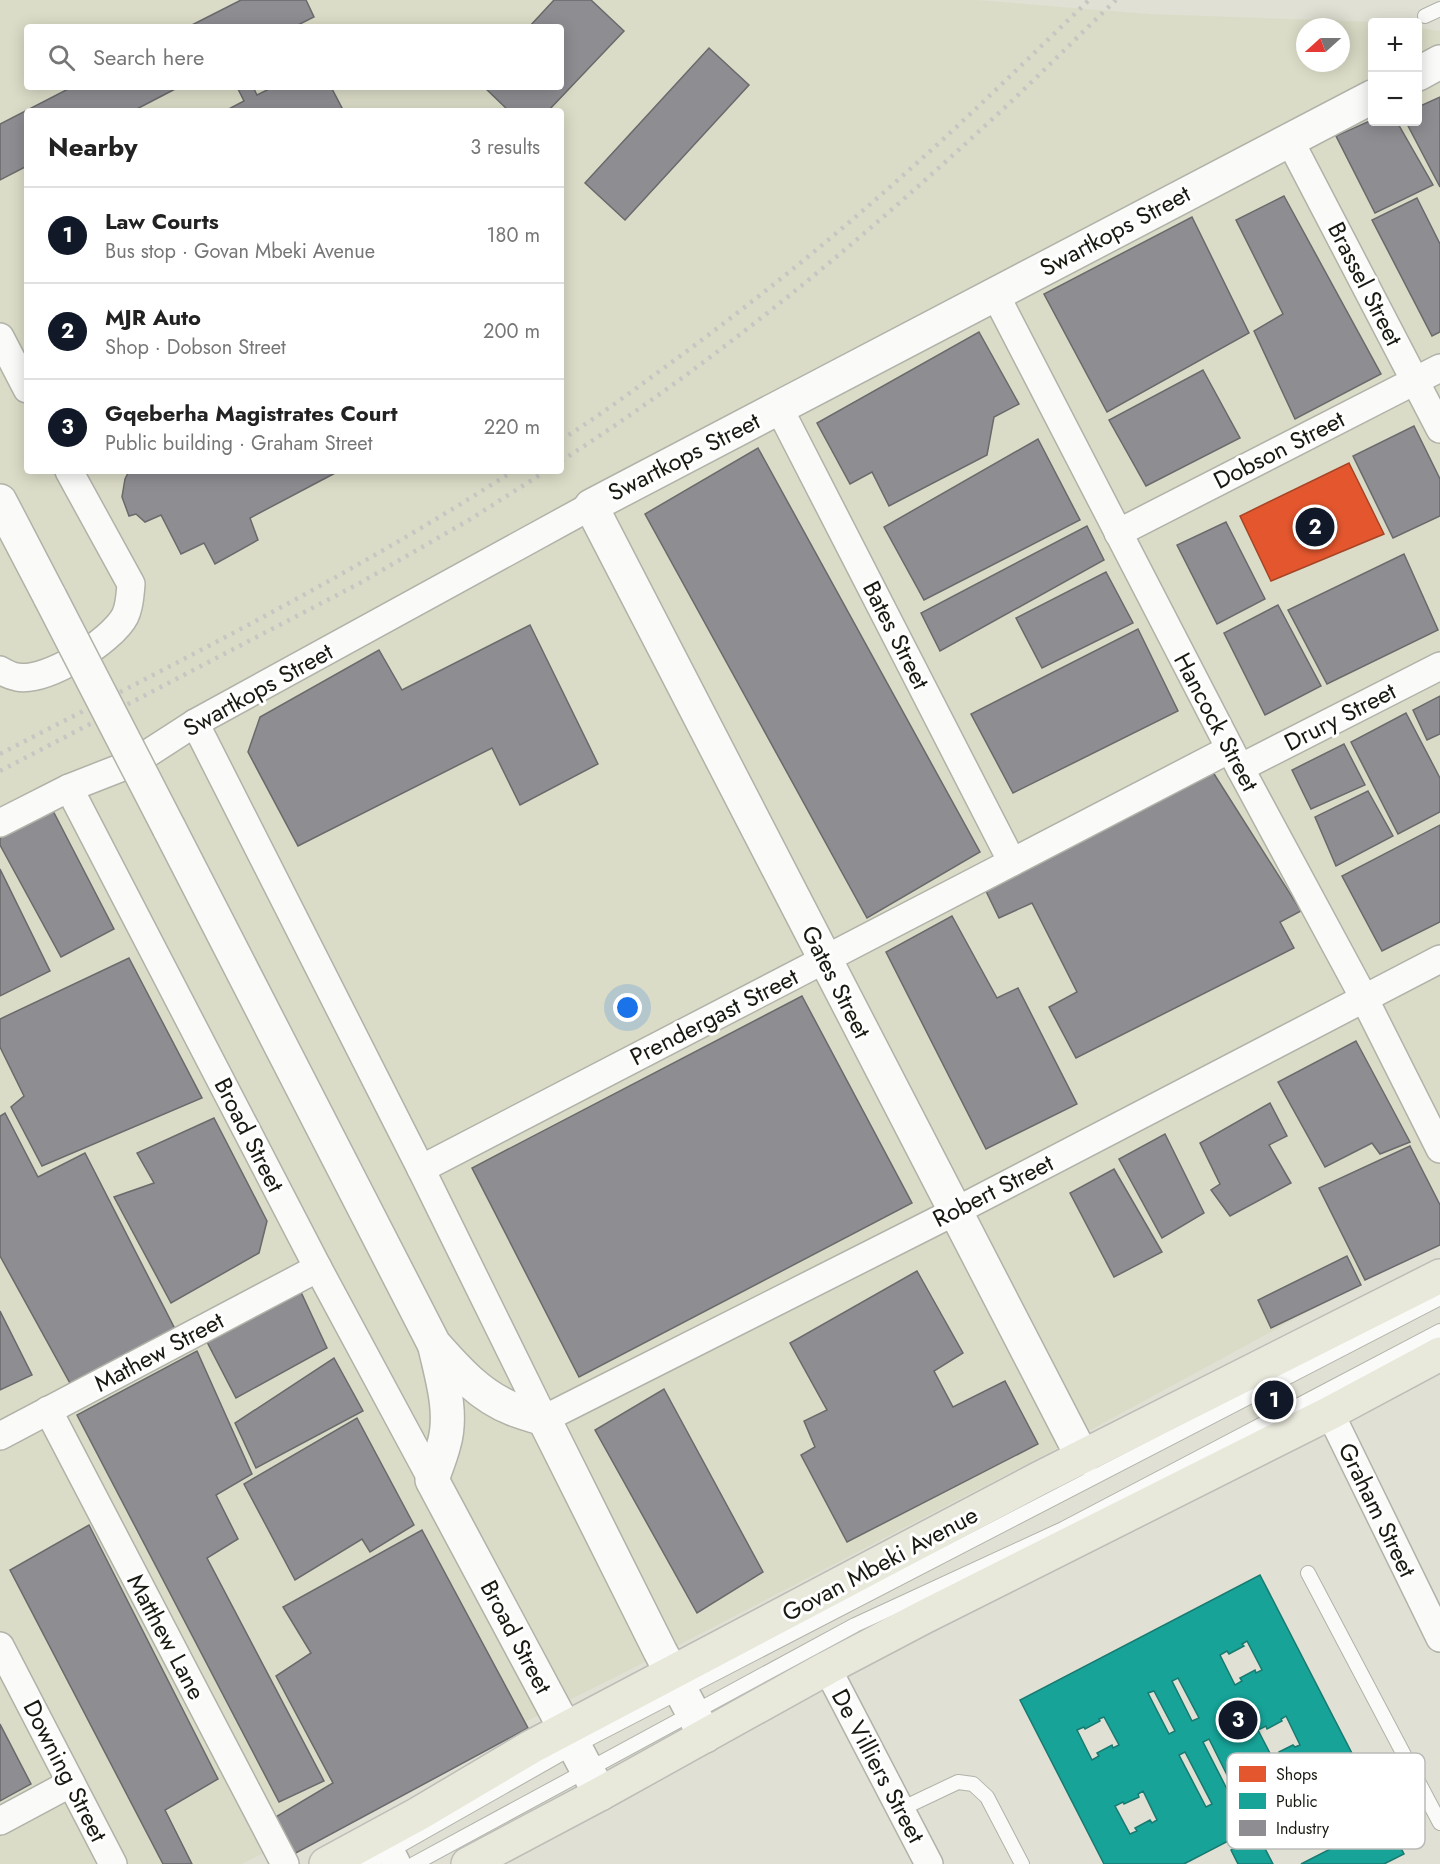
<!DOCTYPE html>
<html lang="en">
<head>
<meta charset="utf-8">
<style>
  :root { --surface:#fff; --page:#f6f6f6; --text:#222; --muted:#767676; --line:#e0e0e0; --accent:#111827 }
  body { margin:0; font-family:Jost,sans-serif; background:var(--page); color:var(--text) }
  .controls { position:absolute; right:18px; top:18px; display:grid; overflow:hidden; border-radius:6px; box-shadow:0 3px 15px #0003 }
  .controls button { width:54px; height:54px; display:grid; place-items:center; padding:0; border:0; border-bottom:2px solid var(--line); background:var(--surface); color:var(--text); font:30px sans-serif }
  .compass { position:absolute; left:1296px; top:18px; width:54px; height:54px; border-radius:50%; background:var(--surface); box-shadow:0 3px 15px #0003; rotate:249deg }
  .you { position:absolute; left:628px; top:1008px; width:21px; height:21px; margin:-15px; border:4px solid #fff; border-radius:50%; background:#1a73e8; box-shadow:0 0 0 9px #1a73e833 }
  .badge { display:grid; place-items:center; width:39px; height:39px; border-radius:50%; background:var(--accent); color:#fff; font-size:20px; font-weight:700 }
  .pin { position:absolute; translate:-50% -50%; border:3px solid #fff; box-shadow:0 2px 6px #0006 }
  .list { margin:0; padding:0; list-style:none }
  h2 { display:flex; justify-content:space-between; align-items:center; height:78px; margin:0; padding:0 24px; font-size:26px }
  h2 small { font-size:20px; font-weight:400; color:var(--muted) }
  .list li { display:grid; grid-template-columns:39px 1fr auto; gap:18px; align-items:center; box-sizing:border-box; height:96px; padding:0 24px; border-top:2px solid var(--line) }
  .list b { display:block; font-size:22px; white-space:nowrap }
  .list p { margin:0; font-size:20px; white-space:nowrap; color:var(--muted) }
  .list em { font-size:20px; font-style:normal; color:var(--muted) }
  .icon { flex:none; width:33px; height:33px; fill:none; stroke:currentColor; stroke-width:2; stroke-linecap:round; stroke-linejoin:round }
  .map { position:relative; flex:none; width:1440px; height:1864px; overflow:hidden }
  .search { position:absolute; background:var(--surface); box-shadow:0 3px 15px #0003; left:24px; top:24px; width:540px; height:66px; display:flex; align-items:center; gap:15px; box-sizing:border-box; padding:0 21px; border-radius:6px; color:var(--muted); font-size:22px }
  .panel { position:absolute; background:var(--surface); box-shadow:0 3px 15px #0003; left:24px; top:108px; width:540px; height:366px; border-radius:6px }
  .map>svg:first-child { display:block }
</style>
</head>
<body>
<div class="map">
<svg width="1440" height="1864" viewBox="0 0 1440 1864">
  <rect width="100%" height="100%" fill="#e0e0d4"/>
  <path fill="#dbdcc7" fill-rule="evenodd" d="M 0,0 L 977,0 L 1149,14 L 1379,22 L 1384,22 L 1372,22 L 1372,122 L 1418,122 L 1418,28 L 1440,31 L 1440,1240 L 1063,1445 L 677,1646 L 242,1864 L 0,1864 ZM 27,27 L 561,27 L 561,87 L 27,87 ZM 1305,27 L 1341,27 L 1341,63 L 1305,63 ZM 27,111 L 561,111 L 561,471 L 27,471 Z"/>
  <path fill="#e4572e" stroke="#a74426" stroke-width="1.5" d="M 1349,463 L 1384,534 L 1271,581 L 1240,516 Z"/>
  <path fill="#17a398" stroke="#187a70" stroke-width="1.5" fill-rule="evenodd" d="M 1260,1575 L 1404,1854 L 1384,1864 L 1301,1864 L 1352,1838 L 1331,1794 L 1329,1796 L 1326,1790 L 1251,1829 L 1254,1838 L 1258,1835 L 1273,1864 L 1238,1864 L 1231,1850 L 1234,1848 L 1230,1840 L 1184,1864 L 1104,1864 L 1020,1700 ZM 1247,1641 L 1262,1670 L 1256,1673 L 1255,1670 L 1240,1678 L 1242,1681 L 1235,1685 L 1220,1655 L 1227,1651 L 1229,1654 L 1244,1646 L 1242,1644 ZM 1178,1678 L 1199,1718 L 1192,1721 L 1172,1681 ZM 1154,1691 L 1175,1731 L 1169,1734 L 1148,1693 ZM 1286,1716 L 1300,1745 L 1295,1747 L 1293,1745 L 1279,1752 L 1280,1755 L 1273,1759 L 1258,1730 L 1266,1726 L 1267,1729 L 1282,1721 L 1281,1719 ZM 1104,1717 L 1119,1745 L 1113,1748 L 1112,1745 L 1097,1753 L 1099,1756 L 1092,1760 L 1077,1730 L 1084,1727 L 1085,1729 L 1100,1721 L 1099,1719 ZM 1209,1739 L 1235,1791 L 1230,1795 L 1203,1742 ZM 1185,1752 L 1212,1804 L 1206,1807 L 1179,1755 ZM 1143,1791 L 1157,1820 L 1152,1823 L 1150,1820 L 1135,1828 L 1137,1831 L 1130,1834 L 1115,1806 L 1123,1802 L 1124,1804 L 1139,1797 L 1138,1794 Z"/>
  <g fill="#8d8d92" stroke="#6a6a6c" stroke-width="1.5">
    <path d="M 241,0 L 306,0 L 314,17 L 294,27 L 188,27 Z"/>
    <path d="M 554,0 L 591,0 L 624,31 L 548,111 L 509,111 L 484,87 L 561,87 L 561,27 L 529,27 Z"/>
    <path d="M 709,48 L 749,85 L 625,220 L 585,183 Z"/>
    <path d="M 72,87 L 179,87 L 133,111 L 27,111 L 27,166 L 0,180 L 0,124 Z"/>
    <path d="M 237,87 L 253,87 L 257,95 L 273,87 L 331,87 L 342,108 L 336,111 L 225,111 L 244,101 Z"/>
    <path d="M 1440,97 L 1440,187 L 1406,122 L 1418,122 L 1418,107 Z"/>
    <path d="M 1372,120 L 1372,122 L 1397,122 L 1433,185 L 1375,213 L 1336,136 Z"/>
    <path d="M 1284,196 L 1381,374 L 1295,419 L 1254,331 L 1283,314 L 1236,220 Z"/>
    <path d="M 1417,198 L 1440,244 L 1440,332 L 1432,336 L 1372,220 Z"/>
    <path d="M 1192,217 L 1249,333 L 1107,412 L 1044,294 Z"/>
    <path d="M 979,332 L 1019,404 L 994,417 L 987,455 L 889,506 L 872,472 L 850,484 L 817,423 Z"/>
    <path d="M 1203,370 L 1240,438 L 1146,486 L 1109,420 Z"/>
    <path d="M 1414,426 L 1440,479 L 1440,516 L 1393,538 L 1353,456 Z"/>
    <path d="M 1038,439 L 1080,520 L 924,600 L 884,527 Z"/>
    <path d="M 758,448 L 980,852 L 867,918 L 645,514 Z"/>
    <path d="M 129,471 L 339,471 L 250,518 L 258,540 L 215,564 L 204,543 L 181,554 L 161,515 L 145,522 L 136,514 L 129,516 L 122,497 L 125,479 Z"/>
    <path d="M 1226,522 L 1265,599 L 1217,624 L 1177,545 Z"/>
    <path d="M 1087,526 L 1104,560 L 940,651 L 921,613 Z"/>
    <path d="M 1404,554 L 1438,630 L 1327,684 L 1288,610 Z"/>
    <path d="M 1106,572 L 1133,623 L 1042,668 L 1016,618 Z"/>
    <path d="M 1278,605 L 1321,686 L 1265,715 L 1224,633 Z"/>
    <path d="M 530,625 L 598,764 L 520,805 L 492,748 L 298,846 L 248,752 L 260,717 L 379,650 L 402,690 Z"/>
    <path d="M 1138,629 L 1178,711 L 1013,793 L 971,714 Z"/>
    <path d="M 1440,696 L 1440,734 L 1427,740 L 1413,710 Z"/>
    <path d="M 1406,713 L 1440,778 L 1440,812 L 1398,834 L 1351,742 Z"/>
    <path d="M 1344,744 L 1365,785 L 1311,809 L 1292,770 Z"/>
    <path d="M 1209,766 L 1301,911 L 1280,922 L 1294,948 L 1076,1058 L 1049,1007 L 1077,992 L 1032,903 L 999,918 L 985,889 Z"/>
    <path d="M 1368,791 L 1393,836 L 1336,866 L 1315,817 Z"/>
    <path d="M 50,805 L 114,929 L 61,957 L 0,845 L 0,829 Z"/>
    <path d="M 1440,825 L 1440,922 L 1382,951 L 1342,876 Z"/>
    <path d="M 0,869 L 50,971 L 0,996 Z"/>
    <path d="M 952,916 L 997,998 L 1018,988 L 1077,1104 L 986,1149 L 886,952 Z"/>
    <path d="M 129,958 L 202,1098 L 42,1166 L 11,1107 L 24,1096 L 0,1047 L 0,1019 Z"/>
    <path d="M 802,996 L 912,1203 L 579,1377 L 472,1168 Z"/>
    <path d="M 1356,1041 L 1410,1142 L 1380,1154 L 1372,1143 L 1325,1167 L 1278,1082 Z"/>
    <path d="M 1270,1103 L 1287,1136 L 1269,1145 L 1291,1183 L 1230,1216 L 1211,1190 L 1220,1184 L 1200,1143 Z"/>
    <path d="M 5,1113 L 38,1177 L 85,1153 L 175,1329 L 71,1385 L 0,1256 L 0,1116 Z"/>
    <path d="M 214,1118 L 267,1221 L 259,1253 L 171,1303 L 114,1197 L 154,1183 L 137,1153 Z"/>
    <path d="M 1165,1134 L 1204,1213 L 1162,1238 L 1119,1159 Z"/>
    <path d="M 1410,1146 L 1440,1205 L 1440,1245 L 1365,1280 L 1319,1188 Z"/>
    <path d="M 1114,1169 L 1162,1252 L 1114,1277 L 1070,1193 Z"/>
    <path d="M 1347,1256 L 1361,1285 L 1271,1328 L 1258,1300 Z"/>
    <path d="M 917,1271 L 963,1353 L 934,1371 L 953,1407 L 1005,1381 L 1038,1444 L 847,1542 L 801,1455 L 815,1447 L 804,1421 L 827,1410 L 790,1343 Z"/>
    <path d="M 300,1290 L 327,1348 L 236,1398 L 206,1340 Z"/>
    <path d="M 0,1311 L 32,1375 L 0,1390 Z"/>
    <path d="M 197,1351 L 252,1474 L 216,1495 L 238,1539 L 207,1558 L 324,1781 L 279,1802 L 77,1415 Z"/>
    <path d="M 334,1358 L 363,1411 L 256,1468 L 235,1423 Z"/>
    <path d="M 664,1389 L 763,1572 L 697,1613 L 595,1430 Z"/>
    <path d="M 357,1418 L 414,1525 L 370,1552 L 362,1539 L 295,1580 L 244,1484 Z"/>
    <path d="M 89,1525 L 218,1779 L 165,1810 L 192,1864 L 163,1864 L 10,1570 Z"/>
    <path d="M 422,1530 L 528,1728 L 294,1854 L 274,1818 L 333,1783 L 276,1676 L 311,1653 L 283,1607 Z"/>
    <path d="M 0,1724 L 31,1784 L 0,1801 Z"/>
  </g>
  <g fill="none" stroke-linecap="round" stroke-linejoin="round">
    <g stroke="#b1b2a8" stroke-width="16">
      <g id="service">
        <path d="M 1425,16 L 1440,9"/>
        <path d="M 1308,1573 L 1440,1823"/>
        <path d="M 901,1809 L 958,1782 L 973,1784 L 987,1797 L 1022,1864"/>
        <path d="M 367,1864 L 575,1746 L 1440,1298"/>
        <path d="M 414,1864 L 855,1625 L 1063,1529 L 1440,1331"/>
      </g>
    </g>
    <g stroke="#b1b2a8" stroke-width="30">
      <g id="minor">
        <path d="M 1289,139 L 1440,429"/>
        <path d="M 995,294 L 1240,768 L 1364,998 L 1440,1149"/>
        <path d="M 0,337 L 27,389"/>
        <path d="M 779,408 L 1012,862"/>
        <path d="M 1118,533 L 1440,368"/>
        <path d="M 0,670 C 5,673 11,676 17,677 C 46,683 112,641 125,616 C 130,606 130,594 131,584 L 69,471"/>
        <path d="M 195,723 L 421,1169 L 544,1419 L 956,1211 L 1440,959"/>
        <path d="M 1240,768 L 1440,666"/>
        <path d="M 69,788 L 318,1268 L 432,1480"/>
        <path d="M 0,823 L 69,788 L 133,763 L 195,723 L 591,506"/>
        <path d="M 421,1169 L 1230,749"/>
        <path d="M 48,1410 L 285,1864"/>
        <path d="M 1330,1413 L 1440,1638"/>
        <path d="M 0,1436 L 318,1268"/>
        <path d="M 0,1646 L 113,1864"/>
        <path d="M 827,1668 L 929,1864"/>
        <path d="M 0,1821 L 71,1783"/>
        <path d="M 382,1834 L 397,1864"/>
      </g>
    </g>
    <g stroke="#b1b2a8" stroke-width="36">
      <g id="tertiary">
        <path d="M 1418,74 L 1440,62"/>
        <path d="M 0,501 L 50,597"/>
        <path d="M 169,828 L 434,1344 C 457,1370 480,1396 513,1409 C 523,1413 534,1416 544,1419 L 660,1651 L 705,1736"/>
        <path d="M 435,1347 C 442,1378 453,1413 444,1444 C 441,1456 436,1468 432,1480 L 600,1794"/>
        <path d="M 1083,1458 L 591,506 L 1372,97"/>
      </g>
    </g>
    <g stroke="#bdbdb8" stroke-width="36">
      <g id="primary">
        <path d="M 326,1864 L 418,1814 L 531,1747 L 1038,1479 L 1440,1276"/>
        <path d="M 468,1864 L 600,1794 L 827,1668 L 924,1617 L 1330,1413 L 1440,1354"/>
      </g>
    </g>
    <use href="#service" stroke="#fafaf9" stroke-width="14"/>
    <use href="#minor" stroke="#fafaf9" stroke-width="27"/>
    <use href="#tertiary" stroke="#fafaf9" stroke-width="33"/>
    <use href="#primary" stroke="#e8e8db" stroke-width="33"/>
    <g stroke="#c6c6c3" stroke-width="4.5" stroke-dasharray="3 6" stroke-linecap="butt">
      <path d="M 561,440 C 594,419 626,396 657,373 C 748,307 835,237 918,162 C 976,110 1032,55 1089,0"/>
      <path d="M 561,461 C 714,363 855,246 988,123 C 1032,83 1073,41 1116,0"/>
      <path d="M 0,754 C 174,664 349,577 513,471"/>
      <path d="M 0,771 L 360,583 L 469,520 L 546,471"/>
    </g>
    <g stroke="#b1b2a8" stroke-width="36" stroke-linecap="butt">
      <path id="tertiary-bridge" d="M 50,597 L 169,828"/>
    </g>
    <use href="#tertiary-bridge" stroke="#fafaf9" stroke-width="33"/>
  </g>
  <g text-anchor="middle" stroke-width="6" stroke-linejoin="round" paint-order="stroke">
    <g font-size="24" fill="#191912" stroke="#fff">
      <text transform="translate(1115 231) rotate(-28)" y="8">Swartkops Street</text>
      <text transform="translate(1365 284) rotate(63)" y="8">Brassel Street</text>
      <text transform="translate(1279 450) rotate(-27)" y="8">Dobson Street</text>
      <text transform="translate(684 457) rotate(-27)" y="8">Swartkops Street</text>
      <text transform="translate(896 635) rotate(63)" y="8">Bates Street</text>
      <text transform="translate(258 690) rotate(-29)" y="8">Swartkops Street</text>
      <text transform="translate(1340 717) rotate(-27)" y="8">Drury Street</text>
      <text transform="translate(1216 722) rotate(62)" y="8">Hancock Street</text>
      <text transform="translate(836 982) rotate(63)" y="8">Gates Street</text>
      <text transform="translate(714 1017) rotate(-27)" y="8">Prendergast Street</text>
      <text transform="translate(249 1135) rotate(63)" y="8">Broad Street</text>
      <text transform="translate(993 1191) rotate(-27)" y="8">Robert Street</text>
      <text transform="translate(159 1352) rotate(-28)" y="8">Mathew Street</text>
      <text transform="translate(1377 1510) rotate(64)" y="8">Graham Street</text>
      <text transform="translate(880 1564) rotate(-28)" y="8">Govan Mbeki Avenue</text>
      <text transform="translate(166 1637) rotate(62)" y="8">Matthew Lane</text>
      <text transform="translate(516 1637) rotate(62)" y="8">Broad Street</text>
      <text transform="translate(878 1766) rotate(62)" y="8">De Villiers Street</text>
      <text transform="translate(65 1771) rotate(63)" y="8">Downing Street</text>
    </g>
  </g>
  <rect x="1227" y="1753" width="198" height="96" rx="9" fill="#fff" stroke="#babab8" stroke-width="1.5"/>
  <rect x="1239" y="1766" width="27" height="16" fill="#e4572e"/>
  <rect x="1239" y="1793" width="27" height="16" fill="#17a398"/>
  <rect x="1239" y="1820" width="27" height="16" fill="#8d8d92"/>
  <g font-size="16" fill="#191912">
    <text x="1276" y="1780">Shops</text>
    <text x="1276" y="1807">Public</text>
    <text x="1276" y="1834">Industry</text>
  </g>
</svg>
<div class="controls">
<button>+</button>
<button>−</button>
</div>
<svg class="compass" viewBox="-18 -18 36 36"><path d="M0-13l5 13h-10z" fill="#e53935"/><path d="M0 13l5-13h-10z" fill="#767676"/></svg>
<div class="you"></div>
<div class="pin badge" style="left:1274px;top:1400px">1</div>
<div class="pin badge" style="left:1315px;top:527px">2</div>
<div class="pin badge" style="left:1238px;top:1720px">3</div>
<div class="search"><svg class="icon" aria-label="search" viewBox="0 0 24 24"><circle cx="10" cy="10" r="6"/><path d="M15 15l6 6"/></svg>Search here</div>
<section class="panel">
<h2>Nearby<small>3 results</small></h2>
<ul class="list">
<li><span class="badge">1</span><div><b>Law Courts</b><p>Bus stop · Govan Mbeki Avenue</p></div><em>180 m</em></li>
<li><span class="badge">2</span><div><b>MJR Auto</b><p>Shop · Dobson Street</p></div><em>200 m</em></li>
<li><span class="badge">3</span><div><b>Gqeberha Magistrates Court</b><p>Public building · Graham Street</p></div><em>220 m</em></li>
</ul>
</section>
</div>
</body>
</html>
